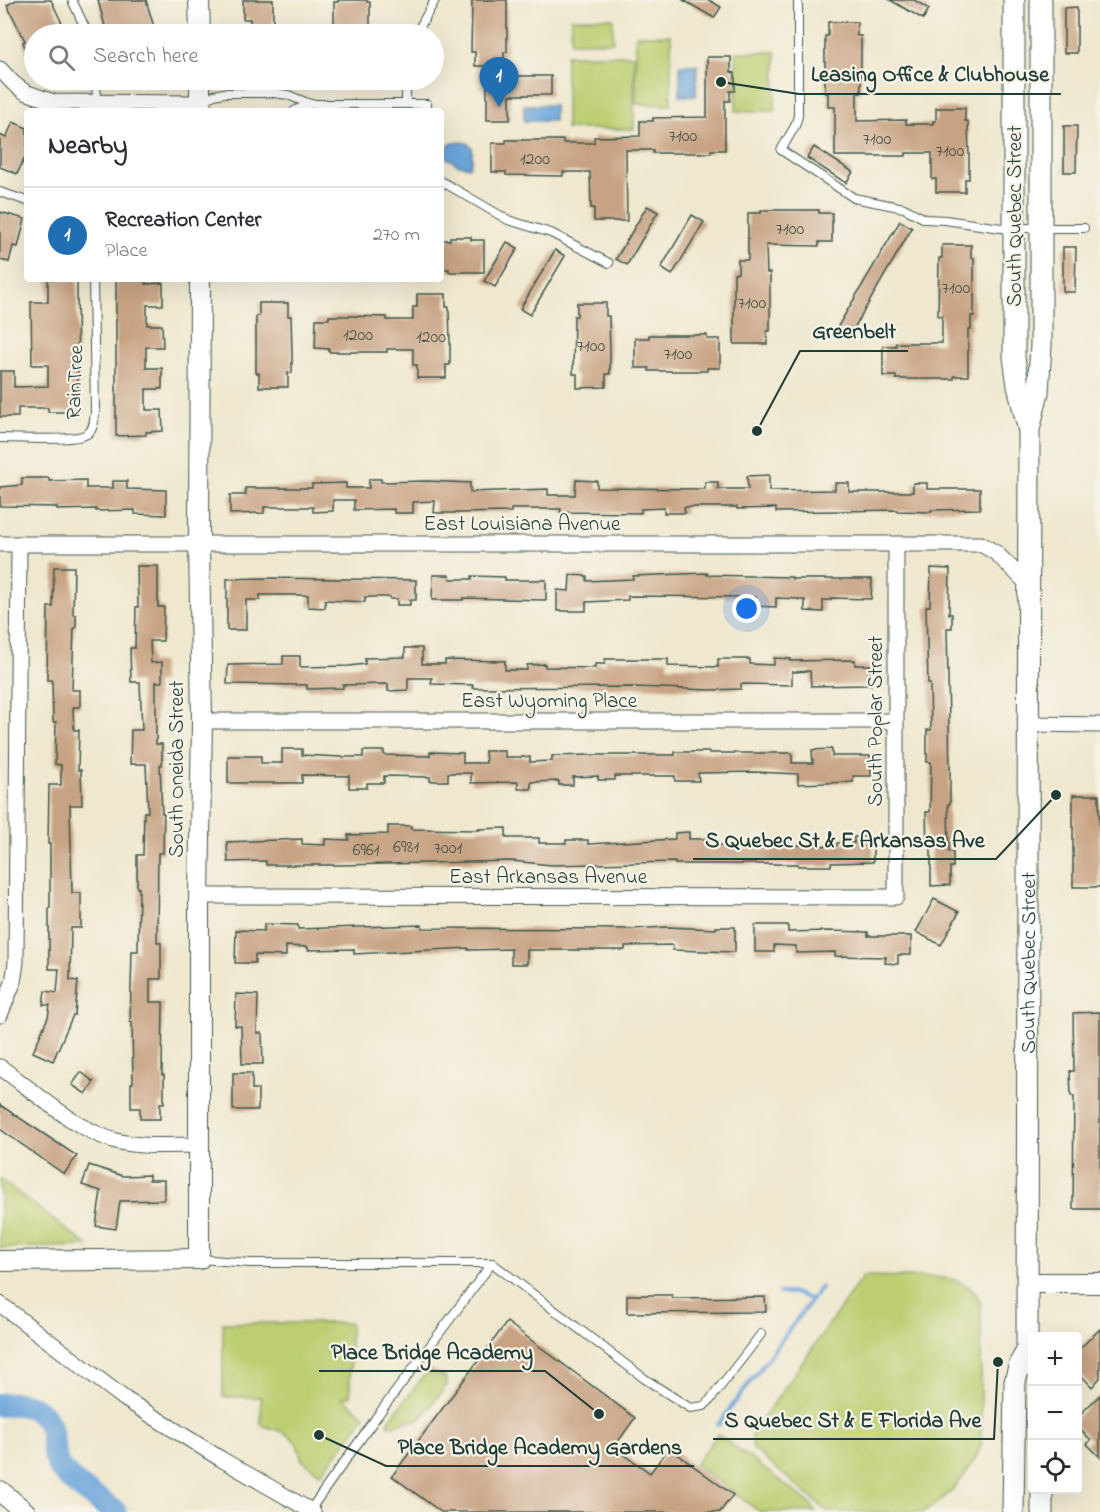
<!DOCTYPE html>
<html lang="en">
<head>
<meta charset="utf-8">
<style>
  :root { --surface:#fff; --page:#f7f7f7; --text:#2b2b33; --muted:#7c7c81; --line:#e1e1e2; --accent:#1f6fb2 }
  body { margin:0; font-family:"Indie Flower",sans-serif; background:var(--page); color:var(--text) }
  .controls { position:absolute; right:18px; bottom:18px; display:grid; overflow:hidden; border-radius:6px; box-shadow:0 6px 24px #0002 }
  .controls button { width:54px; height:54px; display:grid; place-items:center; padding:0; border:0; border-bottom:2px solid var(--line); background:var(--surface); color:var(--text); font:30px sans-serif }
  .you { position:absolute; left:747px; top:609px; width:21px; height:21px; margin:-15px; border:4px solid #fff; border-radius:50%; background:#1a73e8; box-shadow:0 0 0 9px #1a73e833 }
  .badge { display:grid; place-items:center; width:39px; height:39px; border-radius:50%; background:var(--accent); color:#fff; font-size:20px; font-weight:700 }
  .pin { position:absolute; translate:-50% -50px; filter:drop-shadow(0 2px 3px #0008) }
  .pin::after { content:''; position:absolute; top:32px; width:21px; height:18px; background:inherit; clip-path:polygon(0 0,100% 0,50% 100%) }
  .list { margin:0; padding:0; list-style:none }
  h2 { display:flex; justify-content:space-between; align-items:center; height:78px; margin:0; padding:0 24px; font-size:26px }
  h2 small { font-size:20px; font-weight:400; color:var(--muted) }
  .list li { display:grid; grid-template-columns:39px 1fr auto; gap:18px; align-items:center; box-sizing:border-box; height:96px; padding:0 24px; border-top:2px solid var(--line) }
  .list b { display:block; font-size:22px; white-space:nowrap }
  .list p { margin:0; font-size:20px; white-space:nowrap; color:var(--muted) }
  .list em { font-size:20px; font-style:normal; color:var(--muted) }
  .icon { flex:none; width:33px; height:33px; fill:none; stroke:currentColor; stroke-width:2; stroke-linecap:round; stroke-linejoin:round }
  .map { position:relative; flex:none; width:1100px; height:1512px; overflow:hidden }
  .search { position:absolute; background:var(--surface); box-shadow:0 6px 24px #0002; left:24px; top:24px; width:420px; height:66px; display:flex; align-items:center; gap:15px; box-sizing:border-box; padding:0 21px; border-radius:33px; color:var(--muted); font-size:22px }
  .panel { position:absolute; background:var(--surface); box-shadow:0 6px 24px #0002; left:24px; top:108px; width:420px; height:174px; border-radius:6px }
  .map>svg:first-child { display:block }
</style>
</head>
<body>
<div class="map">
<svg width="1100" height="1512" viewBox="0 0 1100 1512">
  <rect width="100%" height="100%" fill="#f7f3e8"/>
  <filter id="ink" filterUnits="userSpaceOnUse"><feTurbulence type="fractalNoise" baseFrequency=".0167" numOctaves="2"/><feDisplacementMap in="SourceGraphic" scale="12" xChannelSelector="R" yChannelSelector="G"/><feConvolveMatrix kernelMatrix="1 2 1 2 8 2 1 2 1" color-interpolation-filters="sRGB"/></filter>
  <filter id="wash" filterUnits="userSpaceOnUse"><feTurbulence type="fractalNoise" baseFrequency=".008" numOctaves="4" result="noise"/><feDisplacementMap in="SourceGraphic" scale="24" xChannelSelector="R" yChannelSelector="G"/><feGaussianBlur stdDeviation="1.35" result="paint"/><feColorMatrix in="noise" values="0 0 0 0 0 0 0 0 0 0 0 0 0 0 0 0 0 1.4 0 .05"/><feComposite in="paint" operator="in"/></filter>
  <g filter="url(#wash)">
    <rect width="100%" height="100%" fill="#efe7ce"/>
    <g fill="#bcce71" stroke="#6e8652" stroke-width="1.5">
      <rect x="571" y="18" width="42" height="24"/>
      <path d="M 636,35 L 671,35 L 671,105 L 636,104 Z"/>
      <path d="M 736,52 L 776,52 L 775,111 L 736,111 Z"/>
      <rect x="566" y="55" width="68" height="74"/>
      <path d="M 0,1179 L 76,1237 L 88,1246 L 0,1248 Z"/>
      <path d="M 863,1276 C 879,1276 894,1277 910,1277 C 936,1277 973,1274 981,1306 L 981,1446 C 969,1474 950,1497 923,1512 L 828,1512 L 753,1449 L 752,1434 Z"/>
      <path d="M 223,1323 L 350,1323 L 350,1397 L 342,1397 L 365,1416 L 321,1474 L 302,1460 L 297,1444 L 291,1437 L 283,1432 L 261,1425 L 261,1397 L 223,1397 Z"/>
      <path d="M 431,1371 L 445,1377 L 447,1385 L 421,1418 L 390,1426 L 388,1424 L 390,1419 L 423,1377 Z"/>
      <path d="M 718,1434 L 811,1504 L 816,1512 L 760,1512 L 695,1464 Z"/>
    </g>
    <g fill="#6ba4da" stroke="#457087" stroke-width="1.5">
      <path d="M 680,65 L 697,65 L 696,96 L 680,96 Z"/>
      <rect x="524" y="105" width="30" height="16"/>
      <path d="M 460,142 L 467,143 L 472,147 L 472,160 L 469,167 L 459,165 L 444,156 L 443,151 L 450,144 Z"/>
    </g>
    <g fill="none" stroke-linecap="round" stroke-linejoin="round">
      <g stroke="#6ba4da" stroke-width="4">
        <path d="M 779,1293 L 794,1293 L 812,1300"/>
        <path d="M 718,1425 L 821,1287"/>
      </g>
      <path stroke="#6ba4da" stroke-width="24" d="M 0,1405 C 20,1401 43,1406 50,1428 C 55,1442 51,1455 60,1468 C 74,1486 97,1498 115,1512"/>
    </g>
    <g id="blocks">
      <g fill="#c8a383">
        <path d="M 16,0 L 51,0 L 67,34 L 34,34 L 34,71 L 32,71 L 23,42 L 25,41 L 7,5 Z"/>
        <path d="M 98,0 L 146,0 L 156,34 L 107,34 Z"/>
        <path d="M 243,0 L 273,0 L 273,34 L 250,34 L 250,19 L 243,19 Z"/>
        <path d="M 338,0 L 367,0 L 367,2 L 370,2 L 370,31 L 367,31 L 367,34 L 338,34 L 338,31 L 334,31 L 334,2 L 338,2 Z"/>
        <path d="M 472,0 L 507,0 L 507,52 L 504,52 L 504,76 L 551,76 L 551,95 L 510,95 L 510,120 L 487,120 L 487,66 L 475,66 L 475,52 L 471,52 Z"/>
        <path d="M 683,0 L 709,0 L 721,7 L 714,18 Z"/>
        <path d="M 890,0 L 914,0 L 929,9 L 923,19 Z"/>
        <path d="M 1077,7 L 1077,53 L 1064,53 L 1064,8 Z"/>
        <path d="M 828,22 L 857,22 L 857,36 L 861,36 L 861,93 L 857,93 L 857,121 L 906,120 L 906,124 L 933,124 L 933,121 L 936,121 L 936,108 L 965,108 L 965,121 L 968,121 L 969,157 L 969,179 L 965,179 L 965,192 L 936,192 L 936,179 L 932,179 L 932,153 L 906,153 L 906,156 L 835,156 L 835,107 L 828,107 L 828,93 L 825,93 L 825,36 L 828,36 Z"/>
        <path d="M 707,57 L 731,57 L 731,72 L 735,73 L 735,91 L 730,91 L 730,101 L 725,101 L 725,150 L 711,150 L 711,153 L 653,153 L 653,150 L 626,150 L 627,221 L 594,221 L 594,208 L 591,208 L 590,172 L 563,172 L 563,176 L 506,175 L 506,172 L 492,172 L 492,143 L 506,143 L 506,140 L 563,140 L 563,143 L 594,143 L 594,137 L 640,136 L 640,121 L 653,121 L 653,118 L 707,117 Z"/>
        <path d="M 13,122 L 27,128 L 27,153 L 17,174 L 0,167 L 0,135 L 6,138 Z"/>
        <path d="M 1064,126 L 1077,126 L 1076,172 L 1064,172 Z"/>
        <path d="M 814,147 L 853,172 L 846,183 L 807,158 Z"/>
        <path d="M 647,206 L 658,212 L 627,265 L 616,259 Z"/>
        <path d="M 761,210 L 819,210 L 819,213 L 832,213 L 832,242 L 819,242 L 819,246 L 766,245 L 767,273 L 770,273 L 770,331 L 767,331 L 767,344 L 734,344 L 734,273 L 738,273 L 738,260 L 748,260 L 748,213 L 761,213 Z"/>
        <path d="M 0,212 L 25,219 L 18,247 L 13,246 L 9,262 L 0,260 Z"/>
        <path d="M 692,215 L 704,222 L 672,275 L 661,268 Z"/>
        <path d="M 900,221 L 912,228 L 850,335 L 837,328 Z"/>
        <path d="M 450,237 L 471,237 L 471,240 L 484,240 L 484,272 L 449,272 L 449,269 L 441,269 L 441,240 L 450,240 Z"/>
        <path d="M 507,242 L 518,248 L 495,287 L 484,281 Z"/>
        <path d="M 942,245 L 971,245 L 971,258 L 974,258 L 974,316 L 971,316 L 971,329 L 968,329 L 968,376 L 954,376 L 954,379 L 896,379 L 896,376 L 883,376 L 883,346 L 896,346 L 896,343 L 942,343 L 942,316 L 938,316 L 939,258 L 942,258 Z"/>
        <path d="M 1063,247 L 1076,247 L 1075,292 L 1063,292 Z"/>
        <path d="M 555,250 L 565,256 L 530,315 L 520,309 Z"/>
        <path d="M 48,279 L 77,279 L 78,412 L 48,412 L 48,408 L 18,408 L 18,417 L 0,417 L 0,371 L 14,371 L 14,387 L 48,386 L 48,365 L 32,365 L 31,302 L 48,302 Z"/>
        <path d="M 116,279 L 146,279 L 146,284 L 163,283 L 163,305 L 147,305 L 147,325 L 162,325 L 163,347 L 146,347 L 146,368 L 162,368 L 162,389 L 146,389 L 146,410 L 162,410 L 163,431 L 146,432 L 146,435 L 116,436 Z"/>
        <path d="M 417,294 L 446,294 L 446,307 L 449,307 L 450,343 L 450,365 L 446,365 L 446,378 L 417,378 L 417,365 L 413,365 L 413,349 L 387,349 L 387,352 L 329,352 L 329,349 L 315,348 L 316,319 L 329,319 L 329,316 L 349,316 L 387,317 L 387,320 L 413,320 L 413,307 L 417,307 Z"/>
        <path d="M 259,303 L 288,303 L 288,316 L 291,316 L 292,352 L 292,373 L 288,373 L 288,387 L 259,387 L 259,373 L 256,373 L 256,316 L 259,316 Z"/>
        <path d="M 577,303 L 606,303 L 606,316 L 609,316 L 610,352 L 610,374 L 606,374 L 606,387 L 577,388 L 577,374 L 573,374 L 574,316 L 577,316 Z"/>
        <path d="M 649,335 L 707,335 L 707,339 L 720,339 L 720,368 L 707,368 L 707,371 L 649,371 L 649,368 L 635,368 L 635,338 L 649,338 Z"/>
        <path d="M 769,475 L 769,491 L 835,490 L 835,483 L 849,483 L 849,492 L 913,492 L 913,483 L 927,483 L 927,489 L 980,489 L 980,509 L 931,510 L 931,512 L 897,511 L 897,510 L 776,512 L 776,508 L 737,509 L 737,507 L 684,507 L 685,513 L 664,513 L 664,508 L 641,509 L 641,513 L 560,512 L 561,509 L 511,509 L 511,512 L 457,513 L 434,513 L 435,501 L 413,502 L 413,513 L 394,513 L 394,509 L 354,510 L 354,500 L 333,500 L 333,511 L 313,512 L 313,507 L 264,507 L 264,513 L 230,514 L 230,495 L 246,495 L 245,488 L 312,488 L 312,484 L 346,483 L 346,488 L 369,488 L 369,479 L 381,479 L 381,482 L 427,481 L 470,483 L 470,492 L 548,489 L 548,495 L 575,495 L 576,480 L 597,481 L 597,488 L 705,489 L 705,482 L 718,482 L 718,489 L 748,489 L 747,476 Z"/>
        <path d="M 22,478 L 49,478 L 49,481 L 86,480 L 86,488 L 113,488 L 113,481 L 127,481 L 127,489 L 166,490 L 166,515 L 135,514 L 135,510 L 96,511 L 96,509 L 57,510 L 57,507 L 0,506 L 0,487 L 22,485 Z"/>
        <path d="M 137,566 L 158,566 L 158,607 L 164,607 L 163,641 L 150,641 L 151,663 L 162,662 L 162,682 L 156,682 L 156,744 L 162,744 L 162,765 L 160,765 L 162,813 L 164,813 L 163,853 L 158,853 L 157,942 L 161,943 L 161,979 L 150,979 L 150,1002 L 163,1002 L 162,1075 L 164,1075 L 164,1103 L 160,1103 L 160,1119 L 140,1119 L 140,1108 L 131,1108 L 131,1083 L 133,1083 L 132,1022 L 130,1022 L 131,987 L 132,951 L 138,951 L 139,888 L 137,888 L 137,855 L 143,855 L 144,812 L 148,812 L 146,764 L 130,764 L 131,730 L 142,730 L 140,682 L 131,682 L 130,648 L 135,648 L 136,607 L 138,607 Z"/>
        <path d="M 54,567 L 74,567 L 73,615 L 76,615 L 76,628 L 74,628 L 72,690 L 80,690 L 80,707 L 73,707 L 74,730 L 79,730 L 78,770 L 81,770 L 82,805 L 70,805 L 72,893 L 81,893 L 81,928 L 71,928 L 70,980 L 78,981 L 75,1015 L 73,1015 L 53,1061 L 33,1052 L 48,1017 L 50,1005 L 43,1005 L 45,991 L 57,993 L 59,969 L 49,969 L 49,908 L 50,908 L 50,844 L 48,844 L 49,785 L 61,785 L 61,765 L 55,764 L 56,722 L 53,722 L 52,680 L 47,680 L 48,607 L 53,607 Z"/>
        <path d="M 931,568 L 950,569 L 949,614 L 952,614 L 952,628 L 947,628 L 950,771 L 950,804 L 948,804 L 949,852 L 953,852 L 953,867 L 950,867 L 950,885 L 931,886 L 931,845 L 927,845 L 926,812 L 930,812 L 931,762 L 927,762 L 927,730 L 931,730 L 930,684 L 928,684 L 926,606 L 930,606 Z"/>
        <path d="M 707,573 L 707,575 L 792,577 L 792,579 L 872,579 L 871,599 L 831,598 L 831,600 L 823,600 L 823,612 L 805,611 L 805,600 L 799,600 L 799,599 L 776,598 L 776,607 L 755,606 L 756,597 L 628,596 L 628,600 L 586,602 L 586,611 L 557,611 L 557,590 L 569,591 L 570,575 L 587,576 L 587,581 L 633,579 L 633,576 Z"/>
        <path d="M 433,575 L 449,575 L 450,579 L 472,579 L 472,576 L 505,577 L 505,580 L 546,580 L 546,600 L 463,598 L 463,600 L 432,600 Z"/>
        <path d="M 267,578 L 416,580 L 416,600 L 410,600 L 410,605 L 397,605 L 397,599 L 390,599 L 390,597 L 365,597 L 365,602 L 325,600 L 325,608 L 308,607 L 308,595 L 260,595 L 260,600 L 246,600 L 246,630 L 227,630 L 227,579 Z"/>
        <path d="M 405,648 L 422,648 L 422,664 L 445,664 L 445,660 L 505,661 L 505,670 L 527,670 L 527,665 L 545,664 L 545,667 L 595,668 L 595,664 L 605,664 L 605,659 L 668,659 L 668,666 L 718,667 L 718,659 L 750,659 L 750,664 L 774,665 L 774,658 L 791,659 L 790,661 L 855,660 L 855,665 L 870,665 L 871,685 L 811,686 L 810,671 L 792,672 L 792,685 L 741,684 L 741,689 L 710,690 L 636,687 L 472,688 L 473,685 L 431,684 L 432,678 L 408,678 L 408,690 L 388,691 L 388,684 L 343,685 L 343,688 L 307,689 L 307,685 L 227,684 L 228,665 L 283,664 L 283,656 L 300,656 L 300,667 L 349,666 L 365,664 L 365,658 L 405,657 Z"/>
        <path d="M 282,749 L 302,749 L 302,755 L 341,757 L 363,757 L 363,751 L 384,751 L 384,755 L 430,756 L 430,752 L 463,753 L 463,763 L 486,763 L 485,751 L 505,751 L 505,757 L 530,757 L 530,762 L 552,761 L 552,756 L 592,755 L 675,755 L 675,752 L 709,752 L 709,753 L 792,753 L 792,763 L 813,763 L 812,750 L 832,749 L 832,756 L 871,756 L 871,776 L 853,776 L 853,782 L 798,784 L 798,774 L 756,772 L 698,773 L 699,781 L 675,781 L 675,776 L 615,776 L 615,780 L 598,780 L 598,776 L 573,777 L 573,785 L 559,785 L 559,781 L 531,782 L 531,789 L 518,789 L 518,782 L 471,783 L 471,773 L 448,773 L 448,781 L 430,781 L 430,777 L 384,776 L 384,783 L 367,783 L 367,788 L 349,788 L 349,776 L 302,775 L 302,783 L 228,783 L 228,756 L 261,756 L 261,763 L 282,763 Z"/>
        <path d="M 1073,795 L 1099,795 L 1100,887 L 1073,887 Z"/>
        <path d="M 388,826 L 411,826 L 411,829 L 479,830 L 478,829 L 506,828 L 506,838 L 539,838 L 539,843 L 566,843 L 566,840 L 588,840 L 588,844 L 675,839 L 675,833 L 689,832 L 689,839 L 709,839 L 709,845 L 756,846 L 756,843 L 792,842 L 792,845 L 837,846 L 837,843 L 854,843 L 854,837 L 873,837 L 873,862 L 831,863 L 831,866 L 798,866 L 798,864 L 675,864 L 675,862 L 552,865 L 512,861 L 342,865 L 266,865 L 266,861 L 228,862 L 227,842 L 302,839 L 302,844 L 325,845 L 325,839 L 349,840 L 348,835 L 388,834 Z"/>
        <path d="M 934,899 L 959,912 L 941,945 L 916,932 Z"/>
        <path d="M 264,924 L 298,925 L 298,929 L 422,925 L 422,928 L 631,929 L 667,927 L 716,929 L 716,927 L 735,927 L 735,952 L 673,950 L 673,945 L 625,946 L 625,950 L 527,950 L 527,964 L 511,964 L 511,949 L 468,950 L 468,948 L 354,954 L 354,949 L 308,950 L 308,947 L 286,946 L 286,956 L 255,955 L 255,963 L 235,963 L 236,930 L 264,931 Z"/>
        <path d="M 755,925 L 788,925 L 788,932 L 828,931 L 868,932 L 868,936 L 911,936 L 911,955 L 898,955 L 898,964 L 885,963 L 886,957 L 835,956 L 835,952 L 796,953 L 796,946 L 774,945 L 774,952 L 755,952 Z"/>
        <path d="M 236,994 L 258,995 L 257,1033 L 262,1033 L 263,1064 L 242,1064 L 241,1026 L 235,1026 Z"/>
        <path d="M 1100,1012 L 1100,1209 L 1073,1209 L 1074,1096 L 1071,1096 L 1070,1071 L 1074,1071 L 1073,1013 Z"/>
        <path d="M 81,1072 L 94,1082 L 86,1094 L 72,1085 Z"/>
        <path d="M 233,1073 L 252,1073 L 252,1089 L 258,1089 L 258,1110 L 233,1110 Z"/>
        <path d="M 0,1105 L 77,1156 L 64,1174 L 0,1129 Z"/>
        <path d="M 89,1165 L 123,1176 L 149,1175 L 149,1180 L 164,1180 L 164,1200 L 120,1201 L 116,1229 L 96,1226 L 101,1191 L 82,1185 Z"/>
        <path d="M 627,1295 L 672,1295 L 672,1298 L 765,1297 L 766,1312 L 627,1313 Z"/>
        <path d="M 507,1322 L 635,1418 L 614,1447 L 650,1473 L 669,1448 L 733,1495 L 720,1512 L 441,1512 L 392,1476 Z"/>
        <path d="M 1100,1329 L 1100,1378 L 1092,1387 L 1077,1371 L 1077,1351 Z"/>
        <path d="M 1100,1395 L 1100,1457 L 1087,1444 L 1091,1440 L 1077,1426 L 1077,1417 Z"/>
      </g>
    </g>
  </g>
  <g filter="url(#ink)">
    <use href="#blocks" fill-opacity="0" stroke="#3e564b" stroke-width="1.5"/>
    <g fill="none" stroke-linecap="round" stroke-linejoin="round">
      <g stroke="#3e564b" stroke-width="10">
        <g id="service">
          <path d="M 72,0 L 88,34"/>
          <path d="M 798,0 L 798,116 L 795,126 L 781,150 L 854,198 L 904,208 L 925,219 L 945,220 L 1001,228 L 1084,228"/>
          <path d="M 416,34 L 435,0"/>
          <path d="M 95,80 L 98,103"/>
          <path d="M 406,80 L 406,104"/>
          <path d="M 213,111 L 200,103 L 214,95 L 224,93 L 274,93 L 288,95 L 310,104 L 427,104 L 427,111"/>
          <path d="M 294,111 L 310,104"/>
          <path d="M 441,181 L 508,220 L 551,233 L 609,263"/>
          <path d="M 0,192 L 27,201"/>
          <path d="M 0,438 C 18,438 73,442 87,434 C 94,430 94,420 95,412 L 93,279"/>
          <path d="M 200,1259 L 249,1263 L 492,1263 L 645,1379 L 690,1408 L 704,1406 L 710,1400 L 761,1334"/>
          <path d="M 310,1510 L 375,1419 L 492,1263"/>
        </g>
      </g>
      <g stroke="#3e564b" stroke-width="17">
        <g id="minor">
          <path d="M 0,69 L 13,83 L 25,92 L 54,102 L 200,103"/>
          <path d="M 0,544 L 981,544 L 996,553 L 1029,585"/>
          <path d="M 202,721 L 896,721"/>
          <path d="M 1027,724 L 1100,725"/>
          <path d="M 199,896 L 896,897 L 896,545"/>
          <path d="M 0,1015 L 13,983 L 16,962 L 19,544"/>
          <path d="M 0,1067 C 34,1091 76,1130 116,1141 C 143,1148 172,1145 199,1145"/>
          <path d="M 0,1304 L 125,1399 L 221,1459 L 313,1512"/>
        </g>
      </g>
      <g stroke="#3e564b" stroke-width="22">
        <g id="tertiary">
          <path d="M 199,0 L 200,34"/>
          <path d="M 200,80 L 200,111"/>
          <path d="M 0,1261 L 199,1259 L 199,896 L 202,721 L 199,544 L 200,279"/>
          <path d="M 1027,1283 L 1100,1283"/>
          <path d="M 0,1491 L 25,1512"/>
        </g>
      </g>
      <g stroke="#3e564b" stroke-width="23">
        <g id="secondary">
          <path d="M 1014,0 L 1014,357 L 1018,386 L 1028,427"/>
          <path id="s1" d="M 1032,1366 L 1027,1351 L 1029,430 L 1038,392 L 1041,346 L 1041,0"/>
          <path d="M 1013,1512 L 1015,1382 L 1020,1363 L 1027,1351"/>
          <path d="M 1042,1512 L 1042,1490"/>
        </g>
      </g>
      <use href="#service" stroke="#fff" stroke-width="8"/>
      <use href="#minor" stroke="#fff" stroke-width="15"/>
      <use href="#tertiary" stroke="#fff" stroke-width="20"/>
      <use href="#secondary" stroke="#fff" stroke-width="21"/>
    </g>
  </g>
  <g text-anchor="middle" stroke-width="4.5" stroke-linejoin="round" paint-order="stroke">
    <g font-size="18" fill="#495648">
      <text x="683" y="141">7100</text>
      <text x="877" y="144">7100</text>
      <text x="950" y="156">7100</text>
      <text x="535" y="164">1200</text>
      <text x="790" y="234">7100</text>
      <text x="956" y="293">7100</text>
      <text x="752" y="308">7100</text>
      <text x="358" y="340">1200</text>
      <text x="431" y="342">1200</text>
      <text x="591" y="351">7100</text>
      <text x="678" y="359">7100</text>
      <text x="406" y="852">6981</text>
      <text x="448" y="853">7001</text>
      <text x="366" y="855">6961</text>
    </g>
    <g font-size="21" fill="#1f3d34" stroke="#f7f3e8">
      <text transform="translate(1014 216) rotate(-90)" y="7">South Quebec Street</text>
      <text transform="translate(74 382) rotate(-88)" y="7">RainTree</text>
      <text x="522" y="530">East Louisiana Avenue</text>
      <text x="549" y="707">East Wyoming Place</text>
      <text transform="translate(875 721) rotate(-90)" y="7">South Poplar Street</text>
      <text transform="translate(176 769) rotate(-90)" y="7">South Oneida Street</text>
      <text x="548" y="883">East Arkansas Avenue</text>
      <text dy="7" stroke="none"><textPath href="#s1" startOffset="404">South Quebec Street</textPath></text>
    </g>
  </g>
  <path fill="none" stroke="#1f3d34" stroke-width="2" d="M721 82L799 94H1061M757 431L800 351H908M1056 795L996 859H693M599 1414L545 1371H319M998 1362L994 1439H713M319 1435L386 1466H694"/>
  <g fill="#1f3d34" stroke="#f7f3e8" stroke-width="2">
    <circle cx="721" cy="82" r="6"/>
    <circle cx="757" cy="431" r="6"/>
    <circle cx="1056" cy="795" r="6"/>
    <circle cx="599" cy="1414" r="6"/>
    <circle cx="998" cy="1362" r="6"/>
    <circle cx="319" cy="1435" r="6"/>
  </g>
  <g font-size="22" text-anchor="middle" font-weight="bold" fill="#1f3d34" stroke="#f7f3e8" stroke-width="4.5" stroke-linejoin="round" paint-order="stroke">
    <text x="930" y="81">Leasing Office &amp; Clubhouse</text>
    <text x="854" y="338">Greenbelt</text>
    <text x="845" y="847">S Quebec St &amp; E Arkansas Ave</text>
    <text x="432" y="1359">Place Bridge Academy</text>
    <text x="853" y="1427">S Quebec St &amp; E Florida Ave</text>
    <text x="540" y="1454">Place Bridge Academy Gardens</text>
  </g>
</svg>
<div class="controls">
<button>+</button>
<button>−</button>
<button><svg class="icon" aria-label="locate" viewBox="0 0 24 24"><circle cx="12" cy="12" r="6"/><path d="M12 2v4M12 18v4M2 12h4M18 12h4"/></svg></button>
</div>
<div class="you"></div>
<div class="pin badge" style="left:499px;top:107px">1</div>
<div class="search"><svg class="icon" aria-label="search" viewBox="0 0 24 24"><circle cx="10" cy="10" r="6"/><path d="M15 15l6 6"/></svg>Search here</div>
<section class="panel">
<h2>Nearby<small></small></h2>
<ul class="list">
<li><span class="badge">1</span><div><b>Recreation Center</b><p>Place</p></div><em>270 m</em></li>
</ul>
</section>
</div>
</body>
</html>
